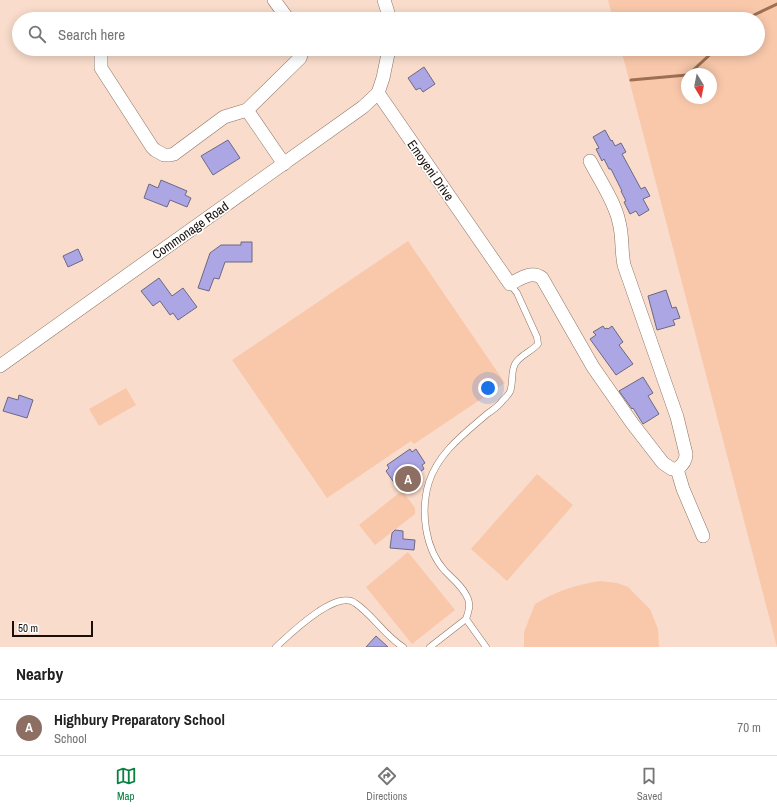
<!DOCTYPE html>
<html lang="en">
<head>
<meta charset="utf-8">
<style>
  :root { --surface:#fff; --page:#f6f6f6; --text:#222; --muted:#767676; --line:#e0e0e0; --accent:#0b8043 }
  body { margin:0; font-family:"Archivo Narrow",sans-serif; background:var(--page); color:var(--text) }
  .compass { position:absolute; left:681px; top:68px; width:36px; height:36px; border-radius:50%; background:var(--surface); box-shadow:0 2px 10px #0003; rotate:170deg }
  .scale { position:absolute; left:12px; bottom:10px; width:81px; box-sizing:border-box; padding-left:4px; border:2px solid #19100a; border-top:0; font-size:11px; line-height:14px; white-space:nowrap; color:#19100a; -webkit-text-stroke:3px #fff; paint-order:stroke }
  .you { position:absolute; left:488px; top:388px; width:14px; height:14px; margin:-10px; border:3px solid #fff; border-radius:50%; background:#1a73e8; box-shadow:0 0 0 6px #1a73e833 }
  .badge { display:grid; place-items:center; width:26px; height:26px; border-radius:50%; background:var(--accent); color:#fff; font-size:13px; font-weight:700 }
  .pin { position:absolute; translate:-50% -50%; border:2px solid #fff; box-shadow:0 1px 4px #0006 }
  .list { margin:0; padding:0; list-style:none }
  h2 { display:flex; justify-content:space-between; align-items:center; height:52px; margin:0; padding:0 16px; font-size:17px }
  h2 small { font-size:13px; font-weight:400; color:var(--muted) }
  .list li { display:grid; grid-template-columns:26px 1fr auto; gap:12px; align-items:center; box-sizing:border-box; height:56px; padding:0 16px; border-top:1px solid var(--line) }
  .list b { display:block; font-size:15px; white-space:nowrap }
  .list p { margin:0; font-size:13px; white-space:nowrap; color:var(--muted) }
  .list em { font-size:13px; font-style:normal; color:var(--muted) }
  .icon { flex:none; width:22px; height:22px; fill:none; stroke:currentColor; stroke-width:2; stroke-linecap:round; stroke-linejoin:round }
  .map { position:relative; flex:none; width:777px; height:647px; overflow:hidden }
  .search { position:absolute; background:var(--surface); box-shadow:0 2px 10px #0003; left:12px; right:12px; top:12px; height:44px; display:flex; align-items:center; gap:10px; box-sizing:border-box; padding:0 14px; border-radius:22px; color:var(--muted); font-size:15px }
  .sheet { height:108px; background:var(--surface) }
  nav { display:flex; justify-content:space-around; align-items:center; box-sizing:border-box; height:56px; border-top:1px solid var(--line); background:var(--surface); font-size:11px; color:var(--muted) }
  nav a { display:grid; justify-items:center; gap:2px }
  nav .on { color:var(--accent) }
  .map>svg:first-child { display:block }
</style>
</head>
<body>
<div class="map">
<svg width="777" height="647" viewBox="0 0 777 647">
  <rect width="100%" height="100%" fill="#f9dccb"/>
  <g fill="#f9c8ab" fill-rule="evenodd">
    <path d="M 608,0 L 777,0 L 777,647 L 621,49 L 758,49 L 758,19 L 613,19 ZM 687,74 L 711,74 L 711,98 L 687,98 Z"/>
    <path d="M 408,241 L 505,383 L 414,444 L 411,441 L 327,498 L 232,360 Z"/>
    <path d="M 126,388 L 136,405 L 99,426 L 89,409 Z"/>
    <path d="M 537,474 L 573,505 L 507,581 L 471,549 Z"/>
    <path d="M 399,493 L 404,493 L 415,508 L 415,514 L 375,545 L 359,525 Z"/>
    <path d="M 408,552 L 455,610 L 412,644 L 366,587 Z"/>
    <path d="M 600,581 L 617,583 L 628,587 L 650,609 L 658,629 L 659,647 L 524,647 L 524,632 L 535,604 C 559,590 572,586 600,581 Z"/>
  </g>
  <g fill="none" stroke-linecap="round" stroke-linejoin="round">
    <g stroke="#9d7054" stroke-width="3">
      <path d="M 750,19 L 754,15 L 777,4"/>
      <path d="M 689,74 L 716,49"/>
      <path d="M 631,80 L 687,75"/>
    </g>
  </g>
  <g fill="#aca6e5" stroke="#6b6982">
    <path d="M 424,67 L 435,84 L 423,92 L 420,88 L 416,90 L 408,78 Z"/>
    <path d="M 605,130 L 611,141 L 612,140 L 615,146 L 621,143 L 626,152 L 622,154 L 641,189 L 645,187 L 650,196 L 643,199 L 649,210 L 639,216 L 636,211 L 630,214 L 624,202 L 626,201 L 621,191 L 622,191 L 611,169 L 609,169 L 604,159 L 602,161 L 596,149 L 599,148 L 593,137 Z"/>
    <path d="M 228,140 L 240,158 L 213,175 L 201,156 Z"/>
    <path d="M 161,180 L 187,191 L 185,195 L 191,198 L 187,207 L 170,200 L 167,207 L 144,198 L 149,184 L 158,188 Z"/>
    <path d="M 241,242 L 252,242 L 252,262 L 225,262 L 219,279 L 214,278 L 209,291 L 198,288 L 210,253 L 221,245 L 241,245 Z"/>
    <path d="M 78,249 L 83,260 L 68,267 L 63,256 Z"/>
    <path d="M 159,278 L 172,296 L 183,288 L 197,307 L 178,320 L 173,313 L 170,315 L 160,301 L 153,306 L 141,291 Z"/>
    <path d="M 666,290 L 672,308 L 676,307 L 680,318 L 673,320 L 675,325 L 657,330 L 648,296 Z"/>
    <path d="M 603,326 L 605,329 L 607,328 L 608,329 L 612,326 L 623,342 L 619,345 L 633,364 L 616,375 L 590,339 L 596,335 L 593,332 Z"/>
    <path d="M 643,377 L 653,393 L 648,396 L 659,414 L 643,424 L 633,408 L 632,409 L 619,391 Z"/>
    <path d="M 19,395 L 33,400 L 27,418 L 3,411 L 8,397 L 18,400 Z"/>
    <path d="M 410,449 L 412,452 L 416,449 L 425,463 L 422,465 L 424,469 L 401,485 L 399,482 L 395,484 L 386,471 L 389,468 L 387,465 Z"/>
    <path d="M 395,530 L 403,531 L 403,539 L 415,540 L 414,550 L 390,548 L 392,533 Z"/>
    <path d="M 376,636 L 388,647 L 366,647 Z"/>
  </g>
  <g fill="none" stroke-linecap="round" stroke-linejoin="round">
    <g stroke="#8c7364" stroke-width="7">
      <g id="service">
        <path d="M 466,619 L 486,647"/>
        <path d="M 276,647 C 290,634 336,589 355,603 C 373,615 384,635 403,647"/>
        <path d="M 430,647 L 466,619 C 468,613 471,606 468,599 C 464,588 453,579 445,571 C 425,549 420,511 429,482 C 439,452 464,434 487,414 C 493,410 499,406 503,400 C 506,397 511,393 511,388 C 513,380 511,372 515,364 C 520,355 531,352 538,344 L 537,337 L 517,293 L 510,284"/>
      </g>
    </g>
    <g stroke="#8c7364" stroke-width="14">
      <g id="minor">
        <path d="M 274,0 L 288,19"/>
        <path d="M 384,0 L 390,19"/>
        <path d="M 101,49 L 101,68 L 152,147 L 155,150 L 164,155 L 170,155 L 174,154 L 224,117 L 247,110 L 284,164"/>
        <path d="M 378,93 L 510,284 C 520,279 531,270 542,278 L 593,367 L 632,423 L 663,463 L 672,469 L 677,469 C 683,465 686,461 686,454 L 677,417 L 624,265 C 621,251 623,236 619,222 C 615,202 599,179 590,161"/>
        <path d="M 247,110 L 300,58 L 303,49"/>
        <path d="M 0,366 L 363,107 L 378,93 L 383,78 L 389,49"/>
        <path d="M 677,469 L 683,489 L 703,536"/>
      </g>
    </g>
    <use href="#service" stroke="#fff" stroke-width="6"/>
    <use href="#minor" stroke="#fff" stroke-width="13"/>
  </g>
  <g text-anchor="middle" stroke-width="3.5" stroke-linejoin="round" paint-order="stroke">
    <g font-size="13" fill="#19100a" stroke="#fff">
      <text transform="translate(431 170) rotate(55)" y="5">Emoyeni Drive</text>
      <text transform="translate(190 230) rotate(-35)" y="5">Commonage Road</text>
    </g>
  </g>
</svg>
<svg class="compass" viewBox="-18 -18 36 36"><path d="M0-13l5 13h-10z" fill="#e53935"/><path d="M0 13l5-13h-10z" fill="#767676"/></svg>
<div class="scale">50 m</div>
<div class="you"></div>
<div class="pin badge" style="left:408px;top:479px;background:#8d6e63">A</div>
<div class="search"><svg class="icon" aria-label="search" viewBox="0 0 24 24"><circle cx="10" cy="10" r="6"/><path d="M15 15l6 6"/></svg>Search here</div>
</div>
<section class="sheet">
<h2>Nearby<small></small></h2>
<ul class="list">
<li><span class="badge" style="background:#8d6e63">A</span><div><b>Highbury Preparatory School</b><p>School</p></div><em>70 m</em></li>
</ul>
</section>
<nav>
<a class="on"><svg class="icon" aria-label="map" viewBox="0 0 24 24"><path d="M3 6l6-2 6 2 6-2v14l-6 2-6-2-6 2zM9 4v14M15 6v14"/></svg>Map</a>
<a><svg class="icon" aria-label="directions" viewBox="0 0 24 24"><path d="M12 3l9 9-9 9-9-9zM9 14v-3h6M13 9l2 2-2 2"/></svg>Directions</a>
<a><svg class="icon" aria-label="saved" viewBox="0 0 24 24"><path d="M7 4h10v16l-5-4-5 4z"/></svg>Saved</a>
</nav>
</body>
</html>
